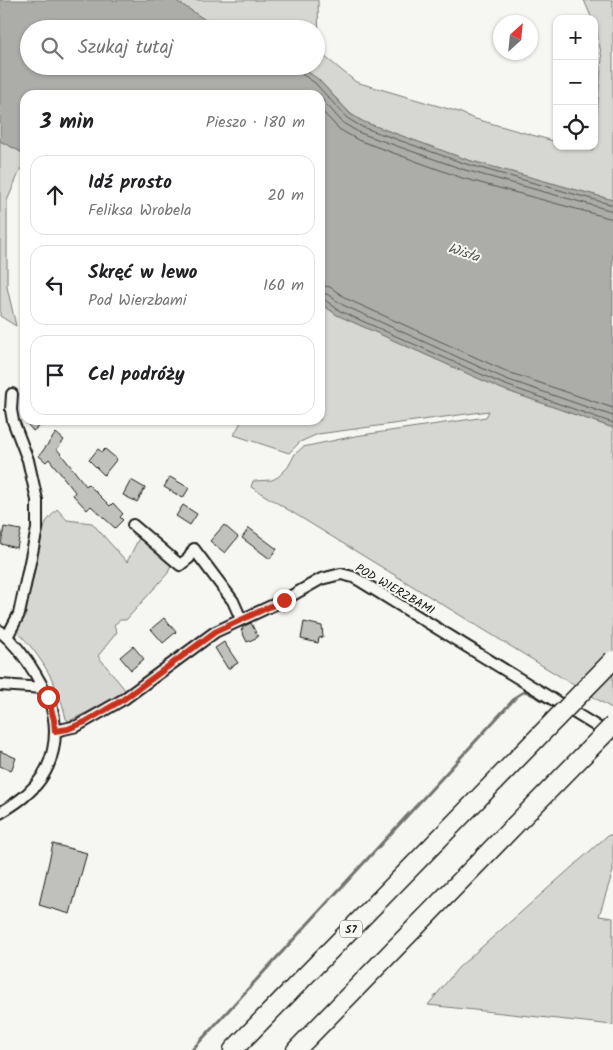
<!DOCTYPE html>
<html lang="pl">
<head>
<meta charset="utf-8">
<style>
  :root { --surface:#fff; --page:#f6f6f6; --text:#202124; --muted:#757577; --line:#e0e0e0 }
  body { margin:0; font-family:Kalam,sans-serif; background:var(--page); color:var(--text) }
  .controls { position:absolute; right:15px; top:15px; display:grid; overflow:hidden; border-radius:10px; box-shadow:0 1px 4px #0004 }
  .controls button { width:45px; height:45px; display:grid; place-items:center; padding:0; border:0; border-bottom:1px solid var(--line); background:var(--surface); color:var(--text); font:25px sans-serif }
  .compass { position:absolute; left:493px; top:15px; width:45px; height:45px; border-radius:50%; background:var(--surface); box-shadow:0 1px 4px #0004; rotate:27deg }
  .stop { position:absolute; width:15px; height:15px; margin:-11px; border:4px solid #c8321e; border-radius:50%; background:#fff }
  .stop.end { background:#c8321e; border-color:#fff; box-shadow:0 1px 5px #0008 }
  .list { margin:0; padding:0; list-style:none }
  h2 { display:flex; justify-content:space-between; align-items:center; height:65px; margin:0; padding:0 20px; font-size:21px }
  h2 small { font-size:16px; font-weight:400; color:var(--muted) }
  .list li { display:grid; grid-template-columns:32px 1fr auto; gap:15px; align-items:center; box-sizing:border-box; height:80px; margin:0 10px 10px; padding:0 10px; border:1px solid var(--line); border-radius:15px }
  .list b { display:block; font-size:19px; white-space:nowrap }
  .list p { margin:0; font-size:16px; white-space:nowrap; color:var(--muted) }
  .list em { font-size:16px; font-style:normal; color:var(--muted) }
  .icon { flex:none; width:28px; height:28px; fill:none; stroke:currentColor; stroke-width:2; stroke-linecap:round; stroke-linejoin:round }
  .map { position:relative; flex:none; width:613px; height:1050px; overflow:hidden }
  .search { position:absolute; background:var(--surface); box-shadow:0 1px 4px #0004; left:20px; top:20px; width:305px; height:55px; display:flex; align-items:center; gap:12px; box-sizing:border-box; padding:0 18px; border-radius:28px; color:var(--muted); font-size:19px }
  .panel { position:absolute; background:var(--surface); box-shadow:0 1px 4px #0004; left:20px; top:90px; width:305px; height:335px; border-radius:15px }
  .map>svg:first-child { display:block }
</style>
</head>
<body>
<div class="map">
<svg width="613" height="1050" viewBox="0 0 613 1050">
  <rect width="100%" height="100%" fill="#f6f6f2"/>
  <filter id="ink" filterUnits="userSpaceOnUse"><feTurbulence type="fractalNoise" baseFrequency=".02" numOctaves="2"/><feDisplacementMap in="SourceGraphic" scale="10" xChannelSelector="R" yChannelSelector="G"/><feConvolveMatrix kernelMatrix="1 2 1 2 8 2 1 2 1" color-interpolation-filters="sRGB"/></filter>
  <g filter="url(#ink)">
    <g fill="#d6d6d2" stroke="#797977">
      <path d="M 175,0 L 318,0 L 319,52 L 356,82 L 459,112 L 472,118 L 557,142 L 557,146 L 574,146 L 592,151 L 594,146 L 602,58 L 594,19 L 592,19 L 584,0 L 613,0 L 613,200 L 468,160 L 364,122 L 351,114 L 318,79 L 299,66 L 316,66 L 316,29 L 219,29 Z"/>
      <path d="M 0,141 L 25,154 L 25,170 L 21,168 L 7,201 L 7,287 L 16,326 L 0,316 Z"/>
      <path d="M 320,303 L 337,315 L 502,389 L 613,428 L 613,709 L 251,487 L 253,481 L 272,480 L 278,477 L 288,467 L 295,454 L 303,447 L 355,436 L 486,417 L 489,411 L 318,434 L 300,442 L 289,453 L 234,435 L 242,420 L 320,420 Z"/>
      <path d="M 57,509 L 67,520 L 92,523 L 127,562 L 140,536 L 171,564 L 168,573 L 126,620 L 120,620 L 114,625 L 117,632 L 98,656 L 126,691 L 113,700 L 69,721 L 66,719 C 59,685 41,656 17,631 L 21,622 L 36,556 L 46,522 Z"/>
      <path d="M 613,834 L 613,871 L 599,916 L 613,918 L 613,1025 L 428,1005 L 458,968 L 607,836 Z"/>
    </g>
    <path fill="#acaca9" stroke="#727271" d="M 0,0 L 175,0 L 219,29 L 29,29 L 29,66 L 299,66 L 318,79 L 350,114 L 364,122 L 468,160 L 613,200 L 613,428 L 502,389 L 337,315 L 320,303 L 320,95 L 25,95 L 25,154 L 0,141 Z"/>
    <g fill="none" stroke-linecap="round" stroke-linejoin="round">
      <g stroke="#565654" stroke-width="1">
        <path d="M 297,66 L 299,72 L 315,83 L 347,118 L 362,127 L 466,164 L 613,205"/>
        <path d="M 320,97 L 343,123 L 360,133 L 465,170 L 613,211"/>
        <path d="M 320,109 L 339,129 L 358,140 L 462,178 L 613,219"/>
        <path d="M 320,285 L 330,287 L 347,299 L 508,372 L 613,408"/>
        <path d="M 320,293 L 327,294 L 343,305 L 506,379 L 613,416"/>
        <path d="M 320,299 L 325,300 L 340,311 L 503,384 L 613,423"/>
      </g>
      <path stroke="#727271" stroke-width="3" d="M 192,1050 L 517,696 L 525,691 L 546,702"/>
    </g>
    <g fill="#c0c0bd" stroke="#1c1c1c">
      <path d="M 24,420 L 47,420 L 33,431 Z"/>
      <path d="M 56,433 L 64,440 L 57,449 L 86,486 L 88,484 L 110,506 L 113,503 L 123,514 L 120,517 L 123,520 L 115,528 L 91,506 L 87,510 L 73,495 L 75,492 L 49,459 L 46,462 L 39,456 Z"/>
      <path d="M 98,449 L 102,452 L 105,449 L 117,459 L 104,475 L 89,460 Z"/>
      <path d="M 170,477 L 189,488 L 183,498 L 164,487 Z"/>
      <path d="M 131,480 L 145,488 L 137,502 L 123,495 Z"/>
      <path d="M 183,505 L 197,514 L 190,525 L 176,516 Z"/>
      <path d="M 224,525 L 238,537 L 225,553 L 210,541 Z"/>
      <path d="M 4,527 L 21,530 L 17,548 L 1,544 Z"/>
      <path d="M 249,528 L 277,549 L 270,559 L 242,538 Z"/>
      <path d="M 164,618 L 176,632 L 163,643 L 151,629 Z"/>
      <path d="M 304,622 L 322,626 L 323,637 L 319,638 L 318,643 L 301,639 Z"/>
      <path d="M 251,623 L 258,637 L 247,642 L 241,630 L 243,629 L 242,627 Z"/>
      <path d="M 224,642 L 238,663 L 228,669 L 215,648 Z"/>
      <path d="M 133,646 L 144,659 L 131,670 L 120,657 Z"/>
      <path d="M 0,751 L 16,758 L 11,771 L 0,766 Z"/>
      <path d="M 53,844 L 87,853 L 70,914 L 39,905 Z"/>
    </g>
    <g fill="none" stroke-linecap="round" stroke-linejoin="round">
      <g stroke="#1c1c1c" stroke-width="14">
        <g id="minor">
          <path d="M 133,525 L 180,565 L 189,558 L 194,549 L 233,601 L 241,619"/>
          <path d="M 0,631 C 16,644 26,658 36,675 C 40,683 46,691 49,699 C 61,732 55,769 28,793 C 20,801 10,807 0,813"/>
          <path d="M 7,637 L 19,614 L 37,529 L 37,500 L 28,460 L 13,421 L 11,410 L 12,394"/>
          <path d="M 0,685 L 43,688"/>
          <path d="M 55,731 L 77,726 L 124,699 L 215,632 L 284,600 L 321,579 L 341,574 L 353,577 L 362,582 L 609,734"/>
        </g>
      </g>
      <g stroke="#1c1c1c" stroke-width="21">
        <g id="motorway">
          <path d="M 233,1050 L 469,808"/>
          <path d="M 296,1050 L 514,826"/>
        </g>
      </g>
      <use href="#minor" stroke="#f6f6f2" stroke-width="10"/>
      <use href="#motorway" stroke="#f6f6f2" stroke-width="18"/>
      <g stroke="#1c1c1c" stroke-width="21" stroke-linecap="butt">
        <g id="motorway-bridge">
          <path d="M 469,808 L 613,660"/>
          <path d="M 514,826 L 613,725"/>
        </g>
      </g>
      <use href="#motorway-bridge" stroke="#f6f6f2" stroke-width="18"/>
    </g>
  </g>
  <g fill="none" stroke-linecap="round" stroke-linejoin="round" filter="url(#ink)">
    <path stroke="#c8321e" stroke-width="6" d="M 48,697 L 54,720 L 55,731 L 68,729 L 85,722 L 124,699 L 215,632 L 284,600"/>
  </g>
  <g text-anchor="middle" stroke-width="4" stroke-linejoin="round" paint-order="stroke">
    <rect fill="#f6f6f2" stroke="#5d5d5c" stroke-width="1" x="340" y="920.5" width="22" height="17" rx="4"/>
    <g font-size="11" font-weight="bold" fill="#1c1c1c">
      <text x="351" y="933">S7</text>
    </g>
    <g font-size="12" fill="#1c1c1c" stroke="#f6f6f2">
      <text transform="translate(395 589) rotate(30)" y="4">POD WIERZBAMI</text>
    </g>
    <g font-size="14" font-style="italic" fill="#565654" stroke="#f6f6f2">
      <text transform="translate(464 252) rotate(18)" y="5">Wisła</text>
    </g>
  </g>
</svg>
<div class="controls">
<button>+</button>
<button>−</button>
<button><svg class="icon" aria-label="locate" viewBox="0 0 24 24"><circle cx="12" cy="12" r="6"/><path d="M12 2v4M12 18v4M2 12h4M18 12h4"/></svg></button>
</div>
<svg class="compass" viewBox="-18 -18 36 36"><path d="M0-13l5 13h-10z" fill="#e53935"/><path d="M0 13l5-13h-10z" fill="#757577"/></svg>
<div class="stop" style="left:48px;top:697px"></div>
<div class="stop end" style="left:284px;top:600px"></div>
<div class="search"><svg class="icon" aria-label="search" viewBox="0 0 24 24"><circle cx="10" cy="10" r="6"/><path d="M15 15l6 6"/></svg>Szukaj tutaj</div>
<section class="panel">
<h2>3 min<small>Pieszo · 180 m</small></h2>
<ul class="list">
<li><svg class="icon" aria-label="ahead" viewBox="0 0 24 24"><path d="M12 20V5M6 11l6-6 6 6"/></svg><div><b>Idź prosto</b><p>Feliksa Wrobela</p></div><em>20 m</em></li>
<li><svg class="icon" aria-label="left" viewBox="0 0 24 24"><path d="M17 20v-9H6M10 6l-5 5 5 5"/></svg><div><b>Skręć w lewo</b><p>Pod Wierzbami</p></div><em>160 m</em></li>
<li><svg class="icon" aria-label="arrive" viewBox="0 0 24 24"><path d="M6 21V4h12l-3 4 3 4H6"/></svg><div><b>Cel podróży</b></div></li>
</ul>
</section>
</div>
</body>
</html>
